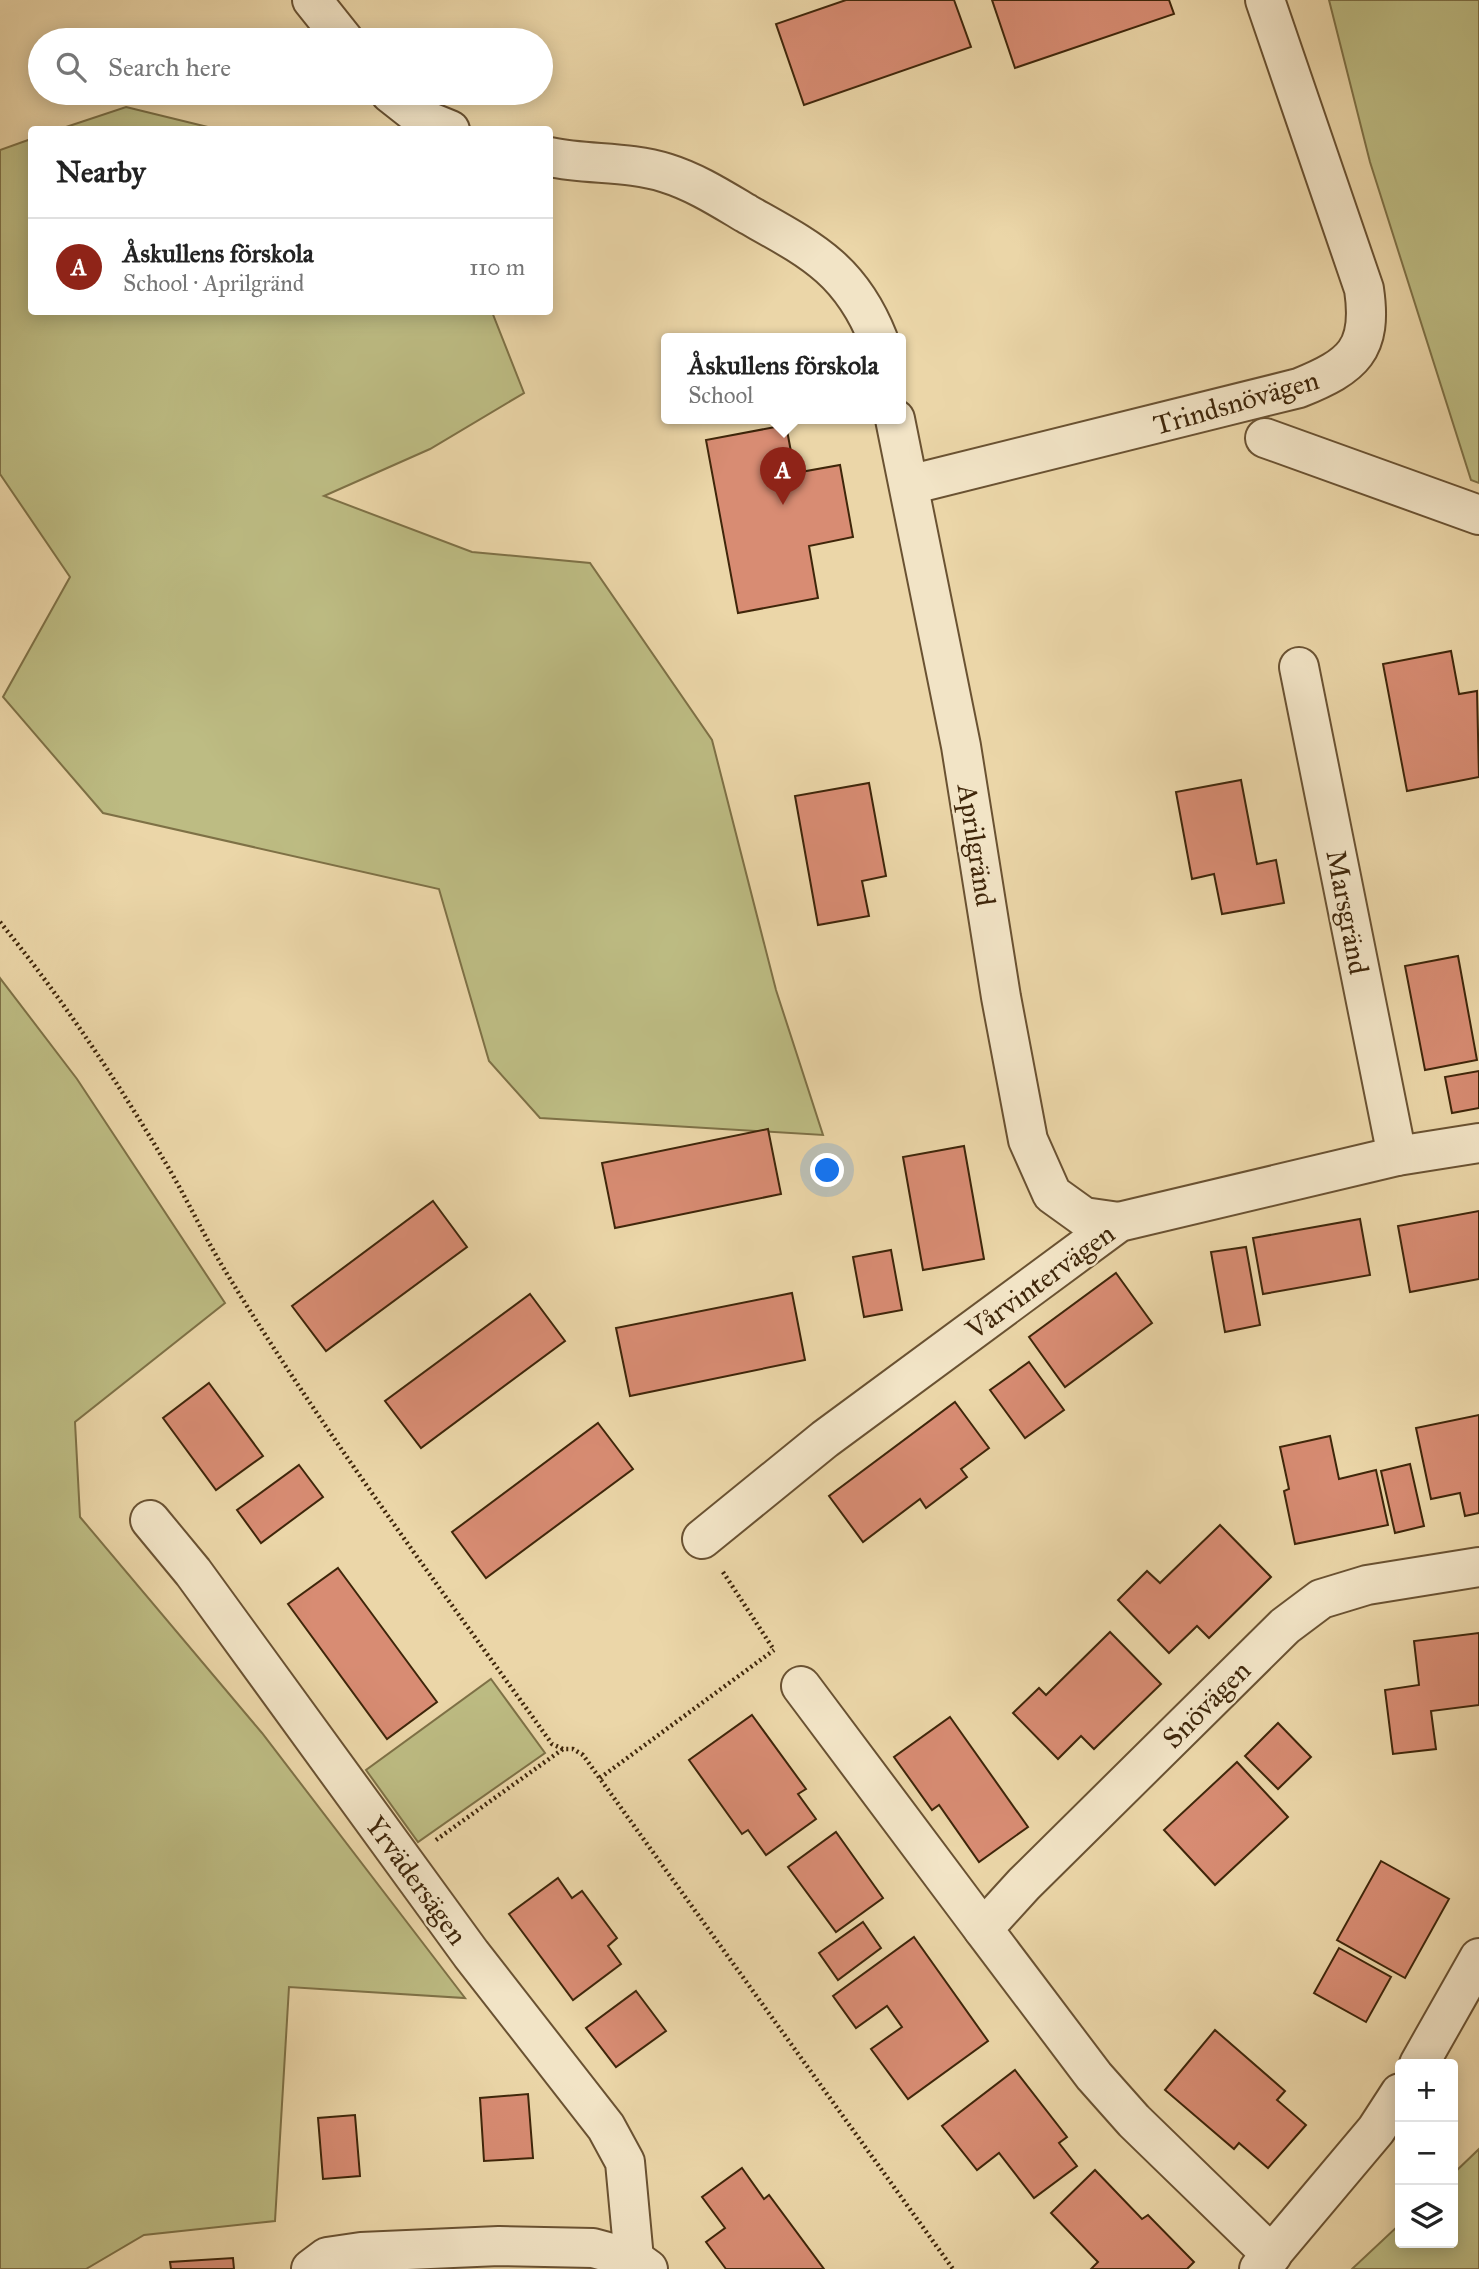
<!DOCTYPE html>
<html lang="en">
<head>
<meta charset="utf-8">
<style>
  :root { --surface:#fff; --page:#f2f2f2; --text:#222; --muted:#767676; --line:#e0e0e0; --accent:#8f2418 }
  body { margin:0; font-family:"IM FELL Great Primer",serif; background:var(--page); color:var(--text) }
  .controls { position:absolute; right:21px; bottom:21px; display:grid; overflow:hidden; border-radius:7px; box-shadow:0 4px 18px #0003 }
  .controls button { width:63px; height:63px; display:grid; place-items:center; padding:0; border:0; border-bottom:2px solid var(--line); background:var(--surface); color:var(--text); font:35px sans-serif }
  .you { position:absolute; left:828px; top:1171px; width:24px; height:24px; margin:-18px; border:5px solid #fff; border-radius:50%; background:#1a73e8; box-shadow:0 0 0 10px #1a73e833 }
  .badge { display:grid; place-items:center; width:46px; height:46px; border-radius:50%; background:var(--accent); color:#fff; font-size:23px; font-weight:700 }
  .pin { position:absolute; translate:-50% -58px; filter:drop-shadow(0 2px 4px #0008) }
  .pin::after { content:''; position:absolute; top:37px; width:24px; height:21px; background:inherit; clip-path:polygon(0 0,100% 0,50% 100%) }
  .popup { position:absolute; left:661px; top:333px; width:245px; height:91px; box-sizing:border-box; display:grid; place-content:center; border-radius:7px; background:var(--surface); filter:drop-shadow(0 2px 5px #0005); font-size:23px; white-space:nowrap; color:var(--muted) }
  .popup b { font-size:26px; color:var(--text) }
  .popup::after { content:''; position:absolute; left:50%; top:100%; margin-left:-14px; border:14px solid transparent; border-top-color:var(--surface) }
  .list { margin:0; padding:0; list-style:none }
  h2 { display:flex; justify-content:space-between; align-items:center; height:91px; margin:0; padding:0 28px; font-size:30px }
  h2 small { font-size:23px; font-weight:400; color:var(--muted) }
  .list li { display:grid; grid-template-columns:46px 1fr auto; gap:21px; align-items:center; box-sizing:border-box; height:98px; padding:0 28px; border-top:2px solid var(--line) }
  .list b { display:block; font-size:26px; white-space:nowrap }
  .list p { margin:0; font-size:23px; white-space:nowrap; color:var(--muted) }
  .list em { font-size:23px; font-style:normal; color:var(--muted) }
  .icon { flex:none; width:38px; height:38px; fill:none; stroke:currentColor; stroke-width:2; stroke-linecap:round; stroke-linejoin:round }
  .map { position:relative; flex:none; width:1479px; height:2269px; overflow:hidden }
  .search { position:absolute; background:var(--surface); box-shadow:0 4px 18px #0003; left:28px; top:28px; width:525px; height:77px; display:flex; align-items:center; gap:18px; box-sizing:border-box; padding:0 24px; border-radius:38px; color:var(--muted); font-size:26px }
  .panel { position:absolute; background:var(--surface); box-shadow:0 4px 18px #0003; left:28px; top:126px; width:525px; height:189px; border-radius:7px }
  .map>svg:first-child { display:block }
</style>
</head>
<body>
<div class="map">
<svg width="1479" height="2269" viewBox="0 0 1479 2269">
  <rect width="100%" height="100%" fill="#ebd6a8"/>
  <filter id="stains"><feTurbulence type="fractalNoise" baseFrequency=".00286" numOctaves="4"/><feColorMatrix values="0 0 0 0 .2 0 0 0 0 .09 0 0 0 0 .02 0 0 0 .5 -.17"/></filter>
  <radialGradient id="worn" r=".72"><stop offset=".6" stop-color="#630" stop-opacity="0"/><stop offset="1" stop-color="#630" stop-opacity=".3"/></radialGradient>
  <g fill="#bdbc83" stroke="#7e7146" stroke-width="2">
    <path d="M 1329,0 L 1479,0 L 1479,483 L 1471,480 L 1370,162 Z"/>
    <path d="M 126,107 L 216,129 L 60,129 Z"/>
    <path d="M 31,139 L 32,312 L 492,312 L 524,393 L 430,449 L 324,496 L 472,552 L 590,563 L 712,740 L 776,990 L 823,1135 L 540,1118 L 489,1061 L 439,889 L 103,813 L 3,697 L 70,577 L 0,474 L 0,150 Z"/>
    <path d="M 0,978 L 77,1079 L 225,1303 L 75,1422 L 80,1517 L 262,1733 L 465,1998 L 289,1987 L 275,2221 L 144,2235 L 86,2269 L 0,2269 Z"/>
    <path d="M 491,1679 L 545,1753 L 418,1842 L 366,1770 Z"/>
    <path d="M 1479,2149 L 1479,2269 L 1352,2269 L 1400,2224 L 1400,2243 L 1453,2243 L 1453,2174 Z"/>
  </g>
  <g fill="#d88c73" stroke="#3f260a" stroke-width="2">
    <path d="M 846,0 L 954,0 L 971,47 L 804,105 L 776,24 Z"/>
    <path d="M 992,0 L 1169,0 L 1174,14 L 1015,68 Z"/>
    <path d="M 786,425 L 795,473 L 840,465 L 853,537 L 809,546 L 818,598 L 738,613 L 706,440 Z"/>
    <path d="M 1451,651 L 1459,694 L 1477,691 L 1479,777 L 1407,791 L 1383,664 Z"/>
    <path d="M 1241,780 L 1257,864 L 1276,860 L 1284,903 L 1222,914 L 1214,874 L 1192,879 L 1176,792 Z"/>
    <path d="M 869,783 L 886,876 L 862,881 L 869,916 L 818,925 L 795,796 Z"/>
    <path d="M 1458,956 L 1477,1060 L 1425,1070 L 1405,966 Z"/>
    <path d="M 1479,1071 L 1479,1108 L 1452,1113 L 1445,1077 Z"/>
    <path d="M 768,1129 L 781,1194 L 615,1228 L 602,1163 Z"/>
    <path d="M 964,1146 L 984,1259 L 923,1270 L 903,1157 Z"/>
    <path d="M 433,1201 L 467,1247 L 326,1351 L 292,1306 Z"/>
    <path d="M 1479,1211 L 1479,1279 L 1410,1292 L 1398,1226 Z"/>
    <path d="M 1360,1219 L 1370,1275 L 1263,1294 L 1253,1238 Z"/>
    <path d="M 1246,1247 L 1260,1325 L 1225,1332 L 1211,1252 Z"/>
    <path d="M 891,1250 L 902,1310 L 864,1317 L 853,1257 Z"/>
    <path d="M 1116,1273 L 1152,1323 L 1065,1387 L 1029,1337 Z"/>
    <path d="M 792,1293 L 805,1360 L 630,1396 L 616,1328 Z"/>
    <path d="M 530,1294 L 565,1341 L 421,1448 L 385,1401 Z"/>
    <path d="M 1029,1362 L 1064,1410 L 1025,1438 L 990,1390 Z"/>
    <path d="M 209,1383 L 263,1456 L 216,1490 L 163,1418 Z"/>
    <path d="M 955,1402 L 989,1448 L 961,1469 L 967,1477 L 926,1508 L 920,1499 L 863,1542 L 829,1496 Z"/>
    <path d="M 1479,1415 L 1479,1513 L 1465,1516 L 1460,1493 L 1431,1499 L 1416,1428 Z"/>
    <path d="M 598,1423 L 633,1469 L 486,1578 L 452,1532 Z"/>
    <path d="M 1330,1436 L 1339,1479 L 1376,1470 L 1388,1525 L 1295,1544 L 1284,1491 L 1289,1489 L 1280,1447 Z"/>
    <path d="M 1410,1464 L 1424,1526 L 1395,1533 L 1381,1471 Z"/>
    <path d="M 299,1465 L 323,1497 L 261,1543 L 237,1510 Z"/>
    <path d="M 1220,1525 L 1271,1577 L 1209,1638 L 1197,1626 L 1169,1653 L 1118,1600 L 1147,1571 L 1160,1583 Z"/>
    <path d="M 338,1568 L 437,1702 L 387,1739 L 288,1604 Z"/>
    <path d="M 1110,1632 L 1161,1684 L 1094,1749 L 1081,1736 L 1058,1759 L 1013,1713 L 1039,1688 L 1046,1695 Z"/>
    <path d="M 1479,1633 L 1479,1705 L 1431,1711 L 1436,1749 L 1393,1754 L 1385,1690 L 1419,1685 L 1414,1641 Z"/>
    <path d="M 752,1715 L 806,1789 L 798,1794 L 816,1819 L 766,1855 L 748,1830 L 742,1834 L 689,1760 Z"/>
    <path d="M 950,1717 L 1028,1827 L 979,1862 L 939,1805 L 932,1810 L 894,1757 Z"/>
    <path d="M 1278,1723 L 1311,1757 L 1278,1789 L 1245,1756 Z"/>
    <path d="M 1237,1762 L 1288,1817 L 1215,1885 L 1164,1830 Z"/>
    <path d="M 836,1832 L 883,1898 L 836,1932 L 788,1867 Z"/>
    <path d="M 1381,1861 L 1449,1899 L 1405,1978 L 1337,1940 Z"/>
    <path d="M 558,1878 L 572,1898 L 582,1891 L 617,1938 L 608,1946 L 621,1964 L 573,2000 L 509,1914 Z"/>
    <path d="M 863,1922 L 881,1948 L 838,1980 L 819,1953 Z"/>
    <path d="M 914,1937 L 988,2041 L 908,2099 L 871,2049 L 902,2027 L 887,2006 L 856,2028 L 833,1996 Z"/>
    <path d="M 1339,1948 L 1391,1977 L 1366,2022 L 1314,1993 Z"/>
    <path d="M 636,1991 L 666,2031 L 616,2067 L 586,2028 Z"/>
    <path d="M 1215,2030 L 1285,2091 L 1277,2100 L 1306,2125 L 1268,2168 L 1239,2143 L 1234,2149 L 1165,2090 Z"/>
    <path d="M 1015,2070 L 1067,2137 L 1059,2143 L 1077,2166 L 1034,2198 L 999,2153 L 977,2170 L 942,2126 Z"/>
    <path d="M 528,2094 L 533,2158 L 484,2161 L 480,2098 Z"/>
    <path d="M 355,2115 L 360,2176 L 323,2179 L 318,2118 Z"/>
    <path d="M 742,2168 L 764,2199 L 769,2195 L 824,2269 L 726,2269 L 706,2242 L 725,2228 L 702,2197 Z"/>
    <path d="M 1095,2170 L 1142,2219 L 1148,2215 L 1194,2262 L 1187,2269 L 1091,2269 L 1098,2262 L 1051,2213 Z"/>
    <path d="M 233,2258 L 234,2269 L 171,2269 L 170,2262 Z"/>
  </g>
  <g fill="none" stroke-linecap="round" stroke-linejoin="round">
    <g stroke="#6a5232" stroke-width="42">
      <g id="minor">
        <path d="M 312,0 L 344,40"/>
        <path d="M 390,93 L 423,119 L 450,130"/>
        <path d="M 550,157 C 587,165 629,161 666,173 C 695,182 720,198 747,214 C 809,249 850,268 878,339"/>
        <path d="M 895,419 L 961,746 L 1001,997 L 1028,1140 L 1052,1194 L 1084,1217 L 1119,1222"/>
        <path d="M 1265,438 L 1479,515"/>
        <path d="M 909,485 L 1299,388 C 1353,366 1373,350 1364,289 L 1265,0"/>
        <path d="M 1299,667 L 1397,1156"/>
        <path d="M 150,1520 L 193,1572 L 471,1954 L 606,2127 L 625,2162 L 634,2259"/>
        <path d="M 702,1539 L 825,1439 L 1119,1222 L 1397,1156 L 1479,1143"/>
        <path d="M 801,1686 L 983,1929"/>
        <path d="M 1419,2064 L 1479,1958"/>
        <path d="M 1272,2255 L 1134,2121 L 1094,2076 L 983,1929 L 1024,1884 L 1285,1626 L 1321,1599 L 1367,1585 L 1479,1567"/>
        <path d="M 311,2269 L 327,2257 L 361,2252 L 499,2246 L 593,2248 L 634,2259 L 648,2269"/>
        <path d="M 1259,2269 L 1376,2130 L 1400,2093"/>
      </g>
    </g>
    <g stroke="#3f260a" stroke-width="4.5" stroke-dasharray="2 3.5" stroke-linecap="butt">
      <path d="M 0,922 C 61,997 116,1079 165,1162 C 186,1197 203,1234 224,1269 C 324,1433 440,1588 552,1744 L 563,1749"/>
      <path d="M 723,1572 L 774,1650"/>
      <path d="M 600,1778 L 774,1650"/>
      <path d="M 436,1840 L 563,1749 L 573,1749 L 583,1755 L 953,2269"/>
    </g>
    <use href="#minor" stroke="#f2e4c6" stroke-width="38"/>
  </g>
  <g text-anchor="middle" stroke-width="5" stroke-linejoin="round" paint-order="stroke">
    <g font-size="28" fill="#3f260a" stroke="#f2e4c6">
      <text transform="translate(1236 402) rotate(-16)" y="10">Trindsnövägen</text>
      <text transform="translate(977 845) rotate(81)" y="10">Aprilgränd</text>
      <text transform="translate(1348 912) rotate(79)" y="10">Marsgränd</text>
      <text transform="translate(1040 1281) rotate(-36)" y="10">Vårvintervägen</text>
      <text transform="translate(1206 1704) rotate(-45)" y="10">Snövägen</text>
      <text transform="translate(417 1880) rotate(54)" y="10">Yrvädersägen</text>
    </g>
  </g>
  <rect width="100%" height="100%" filter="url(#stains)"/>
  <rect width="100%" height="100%" fill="url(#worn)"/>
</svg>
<div class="controls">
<button>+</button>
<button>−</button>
<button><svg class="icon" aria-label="layers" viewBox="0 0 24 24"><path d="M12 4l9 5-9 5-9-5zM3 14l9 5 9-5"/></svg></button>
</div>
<div class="you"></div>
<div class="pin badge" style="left:783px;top:505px">A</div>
<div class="popup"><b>Åskullens förskola</b>School</div>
<div class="search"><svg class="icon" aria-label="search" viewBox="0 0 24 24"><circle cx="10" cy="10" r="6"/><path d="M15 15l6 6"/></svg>Search here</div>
<section class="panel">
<h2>Nearby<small></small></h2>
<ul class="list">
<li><span class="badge">A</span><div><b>Åskullens förskola</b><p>School · Aprilgränd</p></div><em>110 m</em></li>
</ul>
</section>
</div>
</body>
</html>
